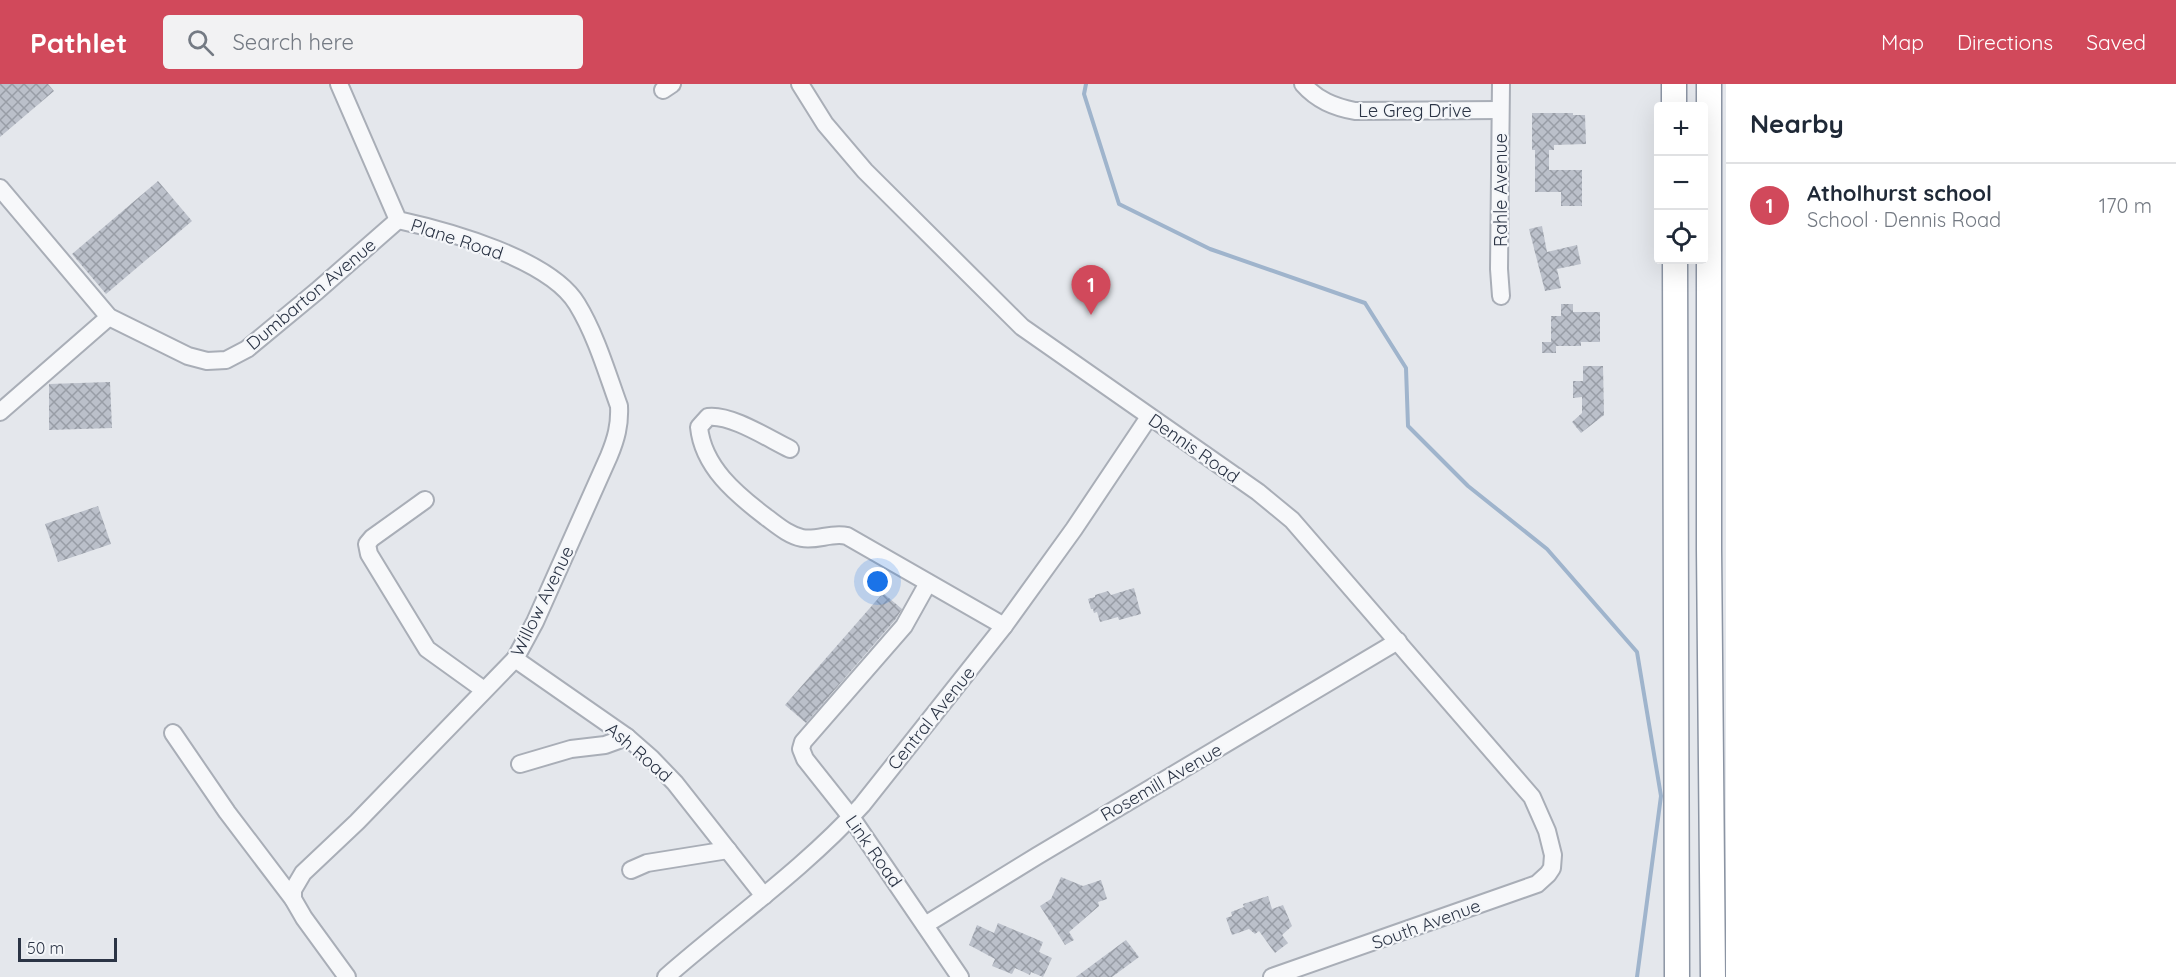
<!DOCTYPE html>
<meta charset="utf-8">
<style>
:root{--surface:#fff;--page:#f2f2f3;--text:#1f2937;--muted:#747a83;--line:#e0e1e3;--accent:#d1495b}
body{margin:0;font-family:Quicksand,sans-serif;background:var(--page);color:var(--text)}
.controls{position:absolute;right:18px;top:18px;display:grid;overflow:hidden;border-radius:6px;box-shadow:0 6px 24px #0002}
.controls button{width:54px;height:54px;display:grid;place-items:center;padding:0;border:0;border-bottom:2px solid var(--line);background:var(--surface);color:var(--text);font:30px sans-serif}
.scale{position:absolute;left:18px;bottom:15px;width:99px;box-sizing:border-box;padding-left:6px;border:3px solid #2b3445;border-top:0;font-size:16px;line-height:21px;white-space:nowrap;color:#2b3445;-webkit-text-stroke:4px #f4f6f9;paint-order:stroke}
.you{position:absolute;left:878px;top:498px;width:21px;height:21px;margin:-15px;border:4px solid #fff;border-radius:50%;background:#1a73e8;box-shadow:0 0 0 9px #1a73e833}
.badge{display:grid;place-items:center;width:39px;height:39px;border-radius:50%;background:var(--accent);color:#fff;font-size:20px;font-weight:700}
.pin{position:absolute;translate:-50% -50px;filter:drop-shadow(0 2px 3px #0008)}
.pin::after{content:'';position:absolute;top:32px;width:21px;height:18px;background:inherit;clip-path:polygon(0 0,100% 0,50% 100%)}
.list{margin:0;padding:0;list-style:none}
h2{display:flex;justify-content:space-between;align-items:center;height:78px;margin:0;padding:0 24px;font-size:26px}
h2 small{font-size:20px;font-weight:400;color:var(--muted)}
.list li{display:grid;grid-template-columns:39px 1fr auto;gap:18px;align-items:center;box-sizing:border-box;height:84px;padding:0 24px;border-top:2px solid var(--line)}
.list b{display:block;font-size:22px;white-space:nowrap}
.list p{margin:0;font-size:20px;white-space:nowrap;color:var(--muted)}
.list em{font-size:20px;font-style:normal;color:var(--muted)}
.icon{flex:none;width:33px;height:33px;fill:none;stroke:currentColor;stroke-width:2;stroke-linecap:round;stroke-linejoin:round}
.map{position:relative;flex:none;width:1726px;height:893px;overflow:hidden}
header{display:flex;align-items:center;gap:36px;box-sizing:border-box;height:84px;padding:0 30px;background:var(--accent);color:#fff}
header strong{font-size:28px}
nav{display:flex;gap:33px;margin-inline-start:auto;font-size:21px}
.search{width:420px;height:54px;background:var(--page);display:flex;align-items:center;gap:15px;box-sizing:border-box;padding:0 21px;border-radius:6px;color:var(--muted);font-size:22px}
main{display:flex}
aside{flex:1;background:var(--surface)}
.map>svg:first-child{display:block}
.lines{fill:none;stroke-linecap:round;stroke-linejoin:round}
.stream{stroke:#9fb4cc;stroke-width:4}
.building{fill:url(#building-cross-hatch)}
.minor-casing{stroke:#a9aeb7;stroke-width:20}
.highway-casing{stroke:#8b94a3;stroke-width:27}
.minor{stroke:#f7f8fa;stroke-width:16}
.highway{stroke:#fff;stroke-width:24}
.labels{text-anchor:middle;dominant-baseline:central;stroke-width:4.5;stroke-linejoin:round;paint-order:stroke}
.street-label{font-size:18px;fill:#2b3445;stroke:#f4f6f9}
</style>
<header>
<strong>Pathlet</strong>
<div class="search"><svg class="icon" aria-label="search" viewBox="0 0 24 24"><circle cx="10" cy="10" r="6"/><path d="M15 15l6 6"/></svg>Search here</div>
<nav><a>Map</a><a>Directions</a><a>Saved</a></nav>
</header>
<main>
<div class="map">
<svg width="1726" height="893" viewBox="0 0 1726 893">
<defs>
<pattern id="building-cross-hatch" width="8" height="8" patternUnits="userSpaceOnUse" patternTransform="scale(1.5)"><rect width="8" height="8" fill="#bbc0ca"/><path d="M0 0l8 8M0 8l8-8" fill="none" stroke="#989da6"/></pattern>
</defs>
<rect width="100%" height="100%" fill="#e4e7ec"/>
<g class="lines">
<polyline class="stream" points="1086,0 1084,10 1119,120 1210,165 1365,219 1406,284 1408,342 1468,402 1547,465 1637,568 1661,712 1637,893"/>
</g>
<g class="building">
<polygon points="0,0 48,0 54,7 0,53"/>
<polygon points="1532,29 1573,29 1573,31 1585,31 1586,60 1554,61 1554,66 1549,66 1549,86 1582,86 1582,122 1561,122 1561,108 1535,108 1535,66 1532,66"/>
<polygon points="158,97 192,137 106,210 72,170"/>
<polygon points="1542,142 1547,168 1577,161 1581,180 1557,185 1561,204 1545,207 1529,145"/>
<polygon points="1561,220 1573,220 1573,228 1600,228 1600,258 1581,258 1581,262 1556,262 1556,269 1542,269 1542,258 1551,258 1551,232 1561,232"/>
<polygon points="1583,282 1603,282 1604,331 1581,349 1572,338 1582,329 1582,313 1573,314 1573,297 1583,297"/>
<polygon points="110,298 112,344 49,346 49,300"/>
<polygon points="98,422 111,460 58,478 45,440"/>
<polygon points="1134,504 1141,530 1119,536 1118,533 1100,538 1097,528 1094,529 1093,525 1091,525 1088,515 1095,513 1095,511 1108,507 1111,511"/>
<polygon points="883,509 902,525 895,536 806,639 785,621"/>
<polygon points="1061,793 1083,802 1101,796 1107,815 1098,818 1099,822 1069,848 1074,856 1065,861 1040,822 1051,815"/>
<polygon points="1268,812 1272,825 1283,821 1292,842 1282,851 1288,859 1275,869 1259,847 1255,850 1249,845 1232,851 1226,834 1232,832 1231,828 1244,823 1243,820"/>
<polygon points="998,839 1043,858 1039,868 1052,874 1043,893 1031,888 1030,891 1015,884 1012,890 992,882 995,875 969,861 977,841 994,849"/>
<polygon points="1126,856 1139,873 1112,893 1076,893"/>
</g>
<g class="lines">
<g class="minor-casing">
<g id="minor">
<polyline points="800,0 825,40 865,87 1022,243 1258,408 1292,436 1532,713 1547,747 1553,771 1552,784 1548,790 1537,800 1272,893"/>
<path d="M1303,0C1317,16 1334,23 1355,27L1500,26"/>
<polyline points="1501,0 1499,185 1501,212"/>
<polyline points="663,6 672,0"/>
<polyline points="0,104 109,233 188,272 207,277 226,276 247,265 317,207 398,136"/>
<polyline points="0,328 109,233"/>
<path d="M790,365C769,355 731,330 708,333L699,343C703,383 736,410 766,433C777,441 788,451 802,454C817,457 832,448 847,452L1004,542"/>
<polyline points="425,416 372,454 367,460 369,470 427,565 484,606"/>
<polyline points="928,499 904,542 803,658 801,665 805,675 851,733 960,893"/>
<polyline points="515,575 627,653 651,674 675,699 764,812"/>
<polyline points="173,649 227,728 293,815 304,834 347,893"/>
<polyline points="520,680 571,665 605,661 627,653"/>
<polyline points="631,786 647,779 728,766"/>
<path d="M293,815V806L303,789L357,738L515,575L535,538L609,372C616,355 620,341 619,322C607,289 596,251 577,220C550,175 448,147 398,136L339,0"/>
<polyline points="925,841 1037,772 1398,557"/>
<path d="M666,893C731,836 804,785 862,721L1004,542L1074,445L1149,333"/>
</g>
</g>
<g class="highway-casing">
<g id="highway">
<polyline points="1674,0 1674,22"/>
<polyline points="1709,0 1709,465 1713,893"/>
<polyline points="1675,176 1677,893"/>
</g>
</g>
<use href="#minor" class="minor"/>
<use href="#highway" class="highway"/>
</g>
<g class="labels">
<g class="street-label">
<text x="1415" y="26">Le Greg Drive</text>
<text transform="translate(1500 106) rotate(-90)">Rahle Avenue</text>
<text transform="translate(457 155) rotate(18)">Plane Road</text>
<text transform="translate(311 210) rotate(-40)">Dumbarton Avenue</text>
<text transform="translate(1194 364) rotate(35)">Dennis Road</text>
<text transform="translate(542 517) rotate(-64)">Willow Avenue</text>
<text transform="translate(931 634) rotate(-51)">Central Avenue</text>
<text transform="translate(639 668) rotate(41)">Ash Road</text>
<text transform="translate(1161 698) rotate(-30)">Rosemill Avenue</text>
<text transform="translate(874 767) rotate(55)">Link Road</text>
<text transform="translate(1426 840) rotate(-20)">South Avenue</text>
</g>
</g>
</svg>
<div class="controls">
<button>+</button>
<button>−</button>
<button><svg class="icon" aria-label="locate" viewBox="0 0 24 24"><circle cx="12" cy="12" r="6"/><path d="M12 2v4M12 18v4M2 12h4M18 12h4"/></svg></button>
</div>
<div class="scale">50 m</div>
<div class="you"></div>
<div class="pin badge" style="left:1091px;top:231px">1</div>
</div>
<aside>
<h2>Nearby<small></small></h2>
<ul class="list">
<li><span class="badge">1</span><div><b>Atholhurst school</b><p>School · Dennis Road</p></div><em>170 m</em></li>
</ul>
</aside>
</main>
